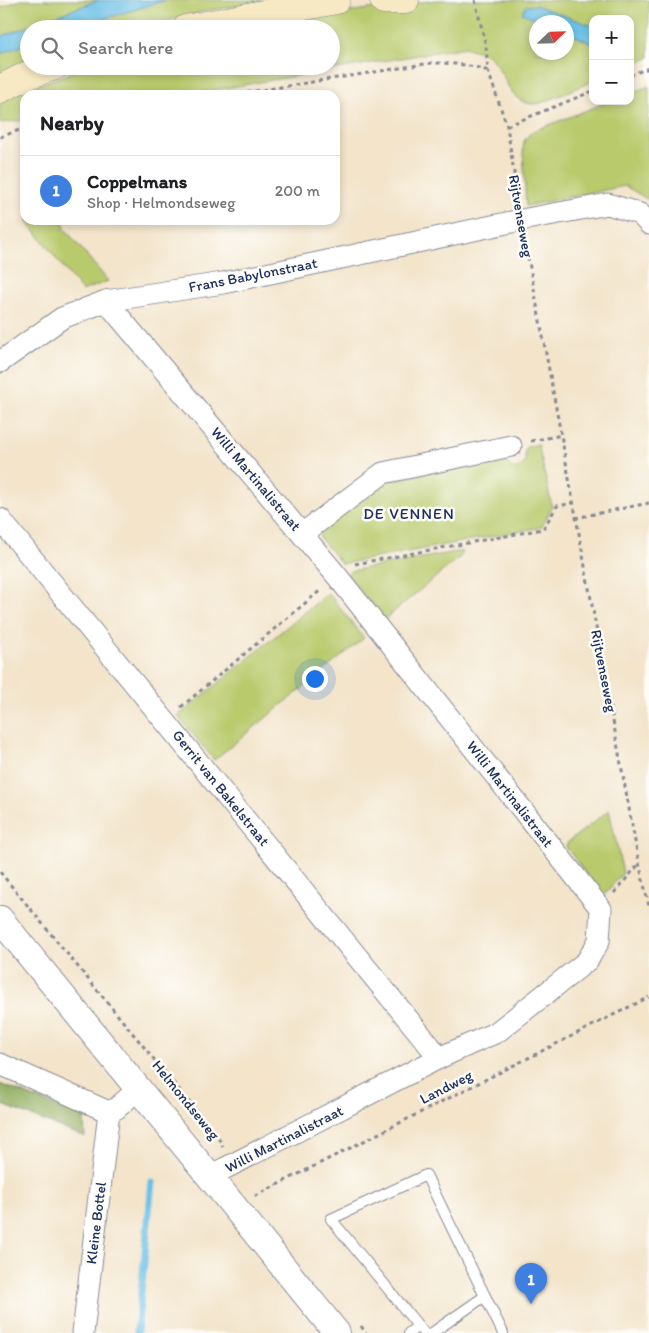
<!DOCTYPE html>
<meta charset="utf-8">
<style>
:root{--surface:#fff;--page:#f2f2f2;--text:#202124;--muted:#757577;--line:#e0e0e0;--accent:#7c3aed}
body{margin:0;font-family:Itim,sans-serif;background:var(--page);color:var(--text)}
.controls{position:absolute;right:15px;top:15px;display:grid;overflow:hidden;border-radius:10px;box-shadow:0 2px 8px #0003}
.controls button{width:45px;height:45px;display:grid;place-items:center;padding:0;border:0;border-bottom:1px solid var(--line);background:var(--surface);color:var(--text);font:25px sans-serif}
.compass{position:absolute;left:529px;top:15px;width:45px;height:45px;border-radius:50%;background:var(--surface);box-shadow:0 2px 8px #0003;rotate:67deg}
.you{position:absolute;left:314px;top:678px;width:18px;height:18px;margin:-12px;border:4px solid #fff;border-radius:50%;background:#1a73e8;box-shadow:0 0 0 8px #1a73e833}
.badge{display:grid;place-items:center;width:32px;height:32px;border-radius:50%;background:var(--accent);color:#fff;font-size:16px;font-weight:700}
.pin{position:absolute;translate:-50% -41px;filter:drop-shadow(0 1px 2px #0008)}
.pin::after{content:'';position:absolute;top:26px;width:18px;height:15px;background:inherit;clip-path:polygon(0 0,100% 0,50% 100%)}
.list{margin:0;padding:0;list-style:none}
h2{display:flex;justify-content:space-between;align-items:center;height:65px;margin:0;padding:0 20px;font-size:21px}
h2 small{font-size:16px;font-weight:400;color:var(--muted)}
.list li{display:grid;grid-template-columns:32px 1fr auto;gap:15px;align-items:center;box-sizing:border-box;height:70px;padding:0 20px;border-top:1px solid var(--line)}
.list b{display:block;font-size:19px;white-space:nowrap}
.list p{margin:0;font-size:16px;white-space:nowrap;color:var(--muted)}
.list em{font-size:16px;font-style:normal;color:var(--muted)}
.icon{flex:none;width:28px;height:28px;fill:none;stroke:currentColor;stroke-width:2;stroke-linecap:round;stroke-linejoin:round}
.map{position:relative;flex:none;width:649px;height:1333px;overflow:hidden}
.search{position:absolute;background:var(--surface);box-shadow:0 2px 8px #0003;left:20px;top:20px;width:320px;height:55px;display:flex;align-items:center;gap:12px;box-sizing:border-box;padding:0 18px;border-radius:28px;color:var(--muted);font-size:19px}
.panel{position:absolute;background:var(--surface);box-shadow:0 2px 8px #0003;left:20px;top:90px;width:320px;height:135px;border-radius:15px}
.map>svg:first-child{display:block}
.green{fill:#b9ca6d;stroke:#6a7c66}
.forest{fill:#92ae60;stroke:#566e5f}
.water{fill:#69c0e6;stroke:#4278a2}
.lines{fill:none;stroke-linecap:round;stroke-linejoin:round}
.stream{stroke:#69c0e6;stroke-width:7}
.service-casing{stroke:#878a94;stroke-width:12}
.minor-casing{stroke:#878a94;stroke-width:23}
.tertiary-casing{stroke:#878a94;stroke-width:28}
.secondary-casing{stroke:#878a94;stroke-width:29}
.path{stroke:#878a94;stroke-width:3;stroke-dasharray:4 4;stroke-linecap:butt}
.service{stroke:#fff;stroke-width:10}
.minor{stroke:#fff;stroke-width:21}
.tertiary{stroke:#fff;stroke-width:26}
.secondary{stroke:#f6e9c3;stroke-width:28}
.labels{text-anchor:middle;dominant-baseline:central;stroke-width:5;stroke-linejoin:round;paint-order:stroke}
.street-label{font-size:15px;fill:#1b2f5e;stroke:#fdfcf7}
.neighbourhood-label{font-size:16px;letter-spacing:1px;fill:#1b2f5e;stroke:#fdfcf7}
</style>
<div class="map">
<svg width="649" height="1333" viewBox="0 0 649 1333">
<rect width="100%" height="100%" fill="#fdfcf7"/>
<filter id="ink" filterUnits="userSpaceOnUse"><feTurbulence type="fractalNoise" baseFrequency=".02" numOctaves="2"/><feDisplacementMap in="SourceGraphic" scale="10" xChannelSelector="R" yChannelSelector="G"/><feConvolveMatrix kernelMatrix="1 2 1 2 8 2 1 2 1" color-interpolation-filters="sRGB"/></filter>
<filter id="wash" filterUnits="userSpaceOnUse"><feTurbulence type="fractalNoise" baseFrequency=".0096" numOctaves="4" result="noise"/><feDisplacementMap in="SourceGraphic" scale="20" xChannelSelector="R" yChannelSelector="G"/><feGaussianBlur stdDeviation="1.12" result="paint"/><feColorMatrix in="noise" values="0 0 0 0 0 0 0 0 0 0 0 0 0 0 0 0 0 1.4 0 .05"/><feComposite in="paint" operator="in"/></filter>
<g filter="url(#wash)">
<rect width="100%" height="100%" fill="#f3e4ca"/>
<g class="green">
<polygon points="20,0 99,0 0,37 0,8"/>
<polygon points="166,0 274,0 206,11 134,29 70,29"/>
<path d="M436,0H649V58L630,66V19H593V26L526,6L522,13L544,22H536V52H566L567,32L593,44V81C580,86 546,103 535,104C508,105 506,72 490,57C484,52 472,50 465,47L185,95H25V120L0,123V99L89,66H331V29H243L347,12Z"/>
<polygon points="29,43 29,64 0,75 0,54"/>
<polygon points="649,86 649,113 647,117 649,120 649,200 625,186 526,206 523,149 524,141 531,132 610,101 630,101 630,93"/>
<polygon points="26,220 63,220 65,229 108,281 82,291"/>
<polygon points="538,444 552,507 542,527 342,564 320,538 319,532 383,482 503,457 511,468 517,469 525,463 525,449 527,447"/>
<polygon points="462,551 462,555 384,620 347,574 350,571"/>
<polygon points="328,593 364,638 214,760 178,716"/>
<polygon points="609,810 623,873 603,896 566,847 568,842"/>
</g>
<polygon class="forest" points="0,1084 84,1117 85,1137 0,1104"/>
<g class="water">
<polygon points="99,0 166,0 70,29 29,29 29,43 0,54 0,37"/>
<polygon points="535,5 593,26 593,44 567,32 566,22 544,22 522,13 526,6"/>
</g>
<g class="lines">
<polyline class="stream" points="137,1333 152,1182"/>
</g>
</g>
<g filter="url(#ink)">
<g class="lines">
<g class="service-casing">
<g id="service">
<polyline points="409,1333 418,1326"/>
<polyline points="424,1333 331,1219 426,1175 503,1333"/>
<polyline points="432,1333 485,1296"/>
</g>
</g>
<g class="minor-casing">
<g id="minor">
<polyline points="106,301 337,576 601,909 599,941 587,961 497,1032 439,1058 210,1176"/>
<polyline points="0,362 62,318 106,301 223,283 521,220 608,204 640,214 649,224"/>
<polyline points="0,519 430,1046 439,1058"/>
<polyline points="302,534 383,473 511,446"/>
<polyline points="0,1064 109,1112 117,1108 138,1089"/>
<polyline points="83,1333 109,1112"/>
</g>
</g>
<g class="tertiary-casing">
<polyline id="tertiary" points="0,919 337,1333"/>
</g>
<g class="secondary-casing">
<g id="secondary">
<polyline points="384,0 405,0"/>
<polyline points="186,29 336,0"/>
<polyline points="0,89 28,75 55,66"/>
</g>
</g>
<g class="path">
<polyline points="475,0 486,46 488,71 507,126 518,200"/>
<polyline points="630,75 649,68"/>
<path d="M231,95L431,63C451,63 469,64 488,71"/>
<polyline points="507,126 593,91"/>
<polyline points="0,137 25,128"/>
<path d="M525,241C564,448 601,656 639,863L649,906"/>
<polyline points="531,441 562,435"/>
<polyline points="575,518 649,503"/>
<polyline points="355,564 543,529 557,506 573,503"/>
<polyline points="181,707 322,589"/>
<polyline points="0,872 218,1137 223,1147"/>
<polyline points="614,893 639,864"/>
<polyline points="255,1196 649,997"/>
<polyline points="361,1326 366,1333"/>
</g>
<use href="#service" class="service"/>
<use href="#minor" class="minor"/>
<use href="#tertiary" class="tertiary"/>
<use href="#secondary" class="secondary"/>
</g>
</g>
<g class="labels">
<g class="street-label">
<text transform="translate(521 216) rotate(80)">Rijtvenseweg</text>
<text transform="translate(253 275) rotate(-11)">Frans Babylonstraat</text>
<text transform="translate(256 479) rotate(50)">Willi Martinalistraat</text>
<text transform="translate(604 671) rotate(79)">Rijtvenseweg</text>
<text transform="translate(221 788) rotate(51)">Gerrit van Bakelstraat</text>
<text transform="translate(510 794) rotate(52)">Willi Martinalistraat</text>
<text transform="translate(446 1087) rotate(-27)">Landweg</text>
<text transform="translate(186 1100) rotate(51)">Helmondseweg</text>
<text transform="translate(284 1139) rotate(-27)">Willi Martinalistraat</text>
<text transform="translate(96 1223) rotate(-83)">Kleine Bottel</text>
</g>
<g class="neighbourhood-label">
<text x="409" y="513">DE VENNEN</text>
</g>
</g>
</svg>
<div class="controls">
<button>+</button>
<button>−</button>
</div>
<svg class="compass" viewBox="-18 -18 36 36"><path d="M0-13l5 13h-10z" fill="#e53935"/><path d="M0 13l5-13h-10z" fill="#757577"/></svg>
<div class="you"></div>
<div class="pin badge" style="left:531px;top:1304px;background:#3f7fe0">1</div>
<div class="search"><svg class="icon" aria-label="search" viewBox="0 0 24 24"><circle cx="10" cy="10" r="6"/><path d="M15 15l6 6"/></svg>Search here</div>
<section class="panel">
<h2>Nearby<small></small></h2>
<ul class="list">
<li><span class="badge" style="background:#3f7fe0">1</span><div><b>Coppelmans</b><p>Shop · Helmondseweg</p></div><em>200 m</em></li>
</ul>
</section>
</div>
